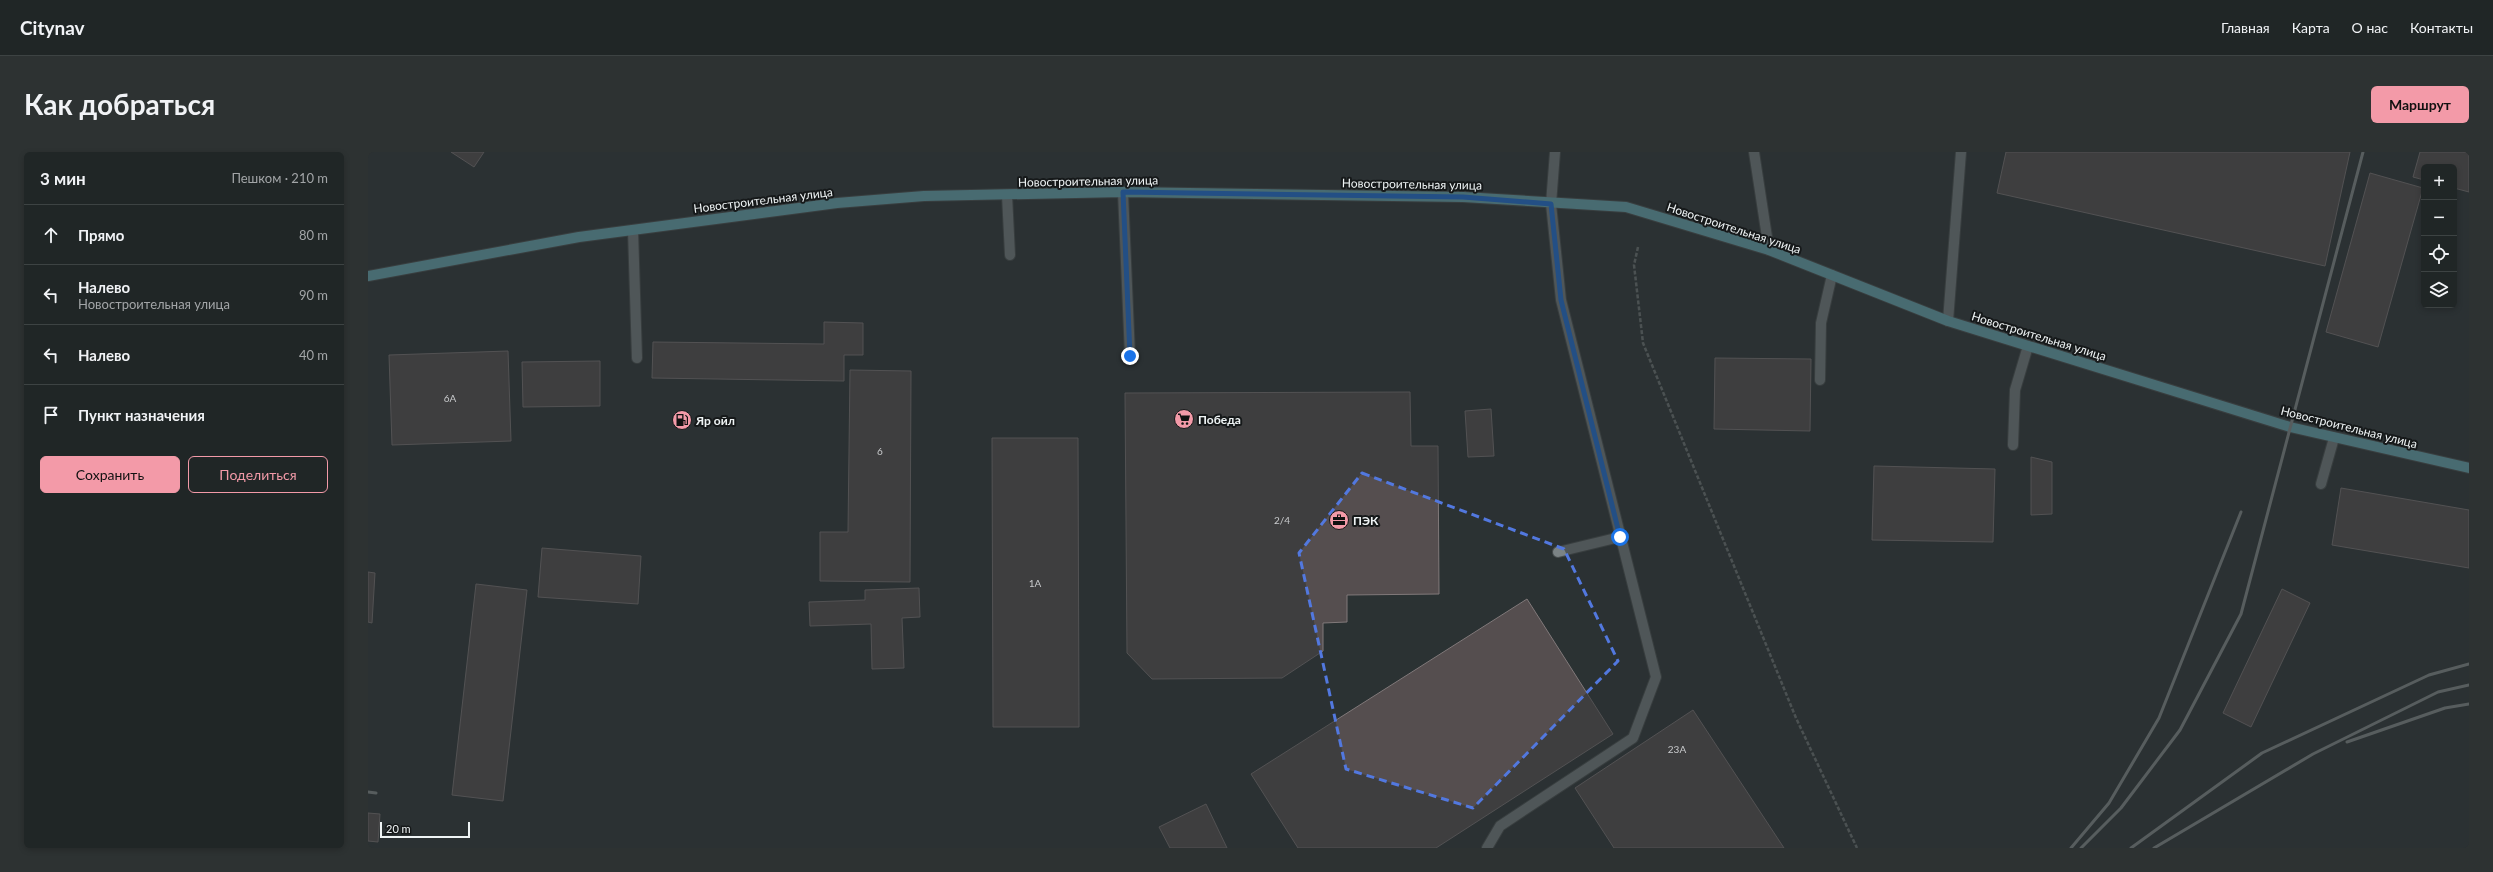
<!DOCTYPE html>
<html lang="ru">
<meta charset="utf-8">
<style>
:root{--surface:#202626;--page:#2d3232;--text:#f1f3f6;--muted:#a2a5a7;--line:#3d4343;--accent:#f39aa8}
body{margin:0;font-family:Lato,sans-serif;background:var(--page);color:var(--text)}
.controls{position:absolute;right:12px;top:12px;display:grid;overflow:hidden;border-radius:6px;box-shadow:0 2px 6px #0003}
.controls button{width:36px;height:36px;display:grid;place-items:center;padding:0;border:0;border-bottom:1px solid var(--line);background:var(--surface);color:var(--text);font:20px sans-serif}
.scale{position:absolute;left:12px;bottom:10px;width:90px;box-sizing:border-box;padding-left:4px;border:2px solid #eff4f5;border-top:0;font-size:11px;line-height:14px;white-space:nowrap;color:#eff4f5;-webkit-text-stroke:3px #16191a;paint-order:stroke}
.stop{position:absolute;width:12px;height:12px;margin:-9px;border:3px solid #1a73e8;border-radius:50%;background:#fff}
.stop.end{background:#1a73e8;border-color:#fff;box-shadow:0 1px 4px #0008}
.list{margin:0;padding:0;list-style:none}
h2{display:flex;justify-content:space-between;align-items:center;height:52px;margin:0;padding:0 16px;font-size:17px}
h2 small{font-size:13px;font-weight:400;color:var(--muted)}
.list li{display:grid;grid-template-columns:26px 1fr auto;gap:12px;align-items:center;box-sizing:border-box;height:60px;padding:0 16px;border-top:1px solid var(--line)}
.list b{display:block;font-size:15px;white-space:nowrap}
.list p{margin:0;font-size:13px;white-space:nowrap;color:var(--muted)}
.list em{font-size:13px;font-style:normal;color:var(--muted)}
.actions{display:flex;gap:8px;padding:12px 16px}
.actions a{flex:1;padding:9px 0;border:1px solid var(--accent);border-radius:6px;text-align:center;font-size:14px;color:var(--accent)}
.actions .main{background:var(--accent);color:#111}
.icon{flex:none;width:22px;height:22px;fill:none;stroke:currentColor;stroke-width:2;stroke-linecap:round;stroke-linejoin:round}
.map{position:relative;flex:none;width:2101px;height:696px;overflow:hidden;border-radius:6px}
header{display:flex;align-items:center;gap:24px;box-sizing:border-box;height:56px;padding:0 20px;background:var(--surface);border-bottom:1px solid var(--line)}
header strong{font-size:19px}
nav{display:flex;gap:22px;margin-inline-start:auto;font-size:14px}
.intro{display:flex;align-items:center;justify-content:space-between;box-sizing:border-box;height:96px;padding:0 24px}
h1{margin:0;font-size:28px}
.button{padding:10px 18px;border-radius:6px;background:var(--accent);color:#111;font-size:14px;font-weight:700}
main{display:flex;gap:24px;padding:0 24px}
aside{flex:1;background:var(--surface);border-radius:6px;box-shadow:0 2px 6px #0003}
.map>svg:first-child{display:block}
.building{fill:#554e4f;stroke:#81797a}
.lines{fill:none;stroke-linecap:round;stroke-linejoin:round}
.lane-casing{stroke:#484e4f;stroke-width:12}
.street-casing{stroke:#484e4f;stroke-width:12}
.primary-casing{stroke:#484e4f;stroke-width:12}
.path{stroke:#727879;stroke-width:2.5;stroke-dasharray:4 2;stroke-linecap:butt}
.lane{stroke:#7b8385;stroke-width:10}
.street{stroke:#7b8385;stroke-width:10}
.primary{stroke:#6bb1bd;stroke-width:10}
.rail{stroke:#8c9293;stroke-width:3}
.route{stroke:#1a73e8;stroke-width:5}
.marked{fill:none;stroke:#5278df;stroke-width:3;stroke-dasharray:8 5;stroke-linejoin:round}
.labels{text-anchor:middle;dominant-baseline:central;stroke-width:4;stroke-linejoin:round;paint-order:stroke}
.number-label{font-size:10px;fill:#c8cacc}
.street-label{font-size:12px;fill:#eff4f5;stroke:#16191a}
.poi-label{font-size:12px;font-weight:bold;fill:#eff4f5;stroke:#16191a;text-anchor:start}
</style>
<header>
<strong>Citynav</strong>
<nav><a>Главная</a><a>Карта</a><a>О нас</a><a>Контакты</a></nav>
</header>
<div class="intro"><h1>Как добраться</h1><a class="button">Маршрут</a></div>
<main>
<aside>
<h2>3 мин<small>Пешком · 210 m</small></h2>
<ul class="list">
<li><svg class="icon" aria-label="ahead" viewBox="0 0 24 24"><path d="M12 20V5M6 11l6-6 6 6"/></svg><div><b>Прямо</b></div><em>80 m</em></li>
<li><svg class="icon" aria-label="left" viewBox="0 0 24 24"><path d="M17 20v-9H6M10 6l-5 5 5 5"/></svg><div><b>Налево</b><p>Новостроительная улица</p></div><em>90 m</em></li>
<li><svg class="icon" aria-label="left" viewBox="0 0 24 24"><path d="M17 20v-9H6M10 6l-5 5 5 5"/></svg><div><b>Налево</b></div><em>40 m</em></li>
<li><svg class="icon" aria-label="arrive" viewBox="0 0 24 24"><path d="M6 21V4h12l-3 4 3 4H6"/></svg><div><b>Пункт назначения</b></div></li>
</ul>
<div class="actions"><a class="main">Сохранить</a><a>Поделиться</a></div>
</aside>
<div class="map">
<svg width="2101" height="696" viewBox="0 0 2101 696">
<rect width="100%" height="100%" fill="#2b3233"/>
<g class="building">
<polygon points="83,0 116,0 106,15"/>
<polygon points="1638,0 1982,0 1957,114 1629,41"/>
<polygon points="2052,0 2101,0 2101,40 2086,36 2086,15 2056,15 2056,28 2045,25"/>
<polygon points="2002,21 2055,36 2010,195 1958,180"/>
<polygon points="456,170 495,171 495,203 476,203 476,229 284,226 285,190 456,192"/>
<polygon points="140,199 143,289 24,293 21,203"/>
<polygon points="1347,206 1443,207 1442,279 1346,277"/>
<polygon points="232,209 232,254 155,255 154,210"/>
<polygon points="482,218 543,219 542,430 452,429 452,380 480,380"/>
<polygon points="1042,240 1043,294 1070,294 1071,442 979,443 979,470 955,471 955,499 914,526 784,527 759,501 757,241"/>
<polygon points="1123,257 1126,304 1100,305 1097,259"/>
<polygon points="624,286 710,286 711,575 625,575"/>
<polygon points="1663,305 1684,310 1684,362 1663,363"/>
<polygon points="1506,314 1627,317 1625,390 1504,388"/>
<polygon points="1973,336 2101,358 2101,416 1964,393"/>
<polygon points="174,396 273,404 270,452 170,445"/>
<polygon points="0,420 7,421 4,471 0,470"/>
<polygon points="108,432 159,438 135,649 84,643"/>
<polygon points="551,436 552,465 534,466 536,516 504,517 503,472 442,474 441,450 497,448 497,438"/>
<polygon points="1914,437 1942,451 1883,575 1855,561"/>
<polygon points="1159,447 1245,582 1068,696 930,696 883,622"/>
<polygon points="1325,558 1416,696 1246,696 1207,636"/>
<polygon points="838,652 859,696 802,696 791,675"/>
<polygon points="0,661 12,662 10,690 0,689"/>
</g>
<g class="lines">
<g class="lane-casing">
<g id="lane">
<polyline points="1386,0 1401,98"/>
<polyline points="755,40 762,204"/>
<polyline points="639,43 642,103"/>
<polyline points="265,78 269,206"/>
<polyline points="1580,169 1593,0"/>
<polyline points="1452,228 1453,171 1464,123"/>
<polyline points="1645,293 1647,238 1660,194"/>
<polyline points="1953,332 1966,286"/>
<polyline points="1190,400 1252,385"/>
<polyline points="1119,696 1132,674 1265,586 1288,525 1193,148 1183,52"/>
</g>
</g>
<g class="street-casing">
<polyline id="street" points="1183,52 1187,0"/>
</g>
<g class="primary-casing">
<polyline id="primary" points="0,124 211,85 469,51 556,44 755,40 1095,45 1258,55 1401,98 1580,169 1922,275 2101,316"/>
</g>
<polyline class="path" points="1270,95 1266,113 1275,191 1428,566 1489,696"/>
<use href="#lane" class="lane"/>
<use href="#street" class="street"/>
<use href="#primary" class="primary"/>
<g class="rail">
<polyline points="1979,590 2077,556 2101,552"/>
<polyline points="0,640 8,641"/>
<polyline points="1703,696 1741,651 1791,566 1873,360"/>
<polyline points="1713,696 1753,656 1812,578 1873,462 1995,0"/>
<polyline points="1763,696 1894,601 2061,523 2101,512"/>
<polyline points="1786,696 1945,602 2070,540 2101,533"/>
</g>
</g>
<g class="lines">
<polyline class="route" points="762,204 755,40 1095,45 1183,52 1193,148 1252,385"/>
</g>
<path d="M0 0H2101V696H0ZM994,321L1196,397L1250,509L1105,656L978,617L931,401Z" fill="#2b3233" fill-opacity=".55" fill-rule="evenodd"/>
<path class="marked" d="M994,321L1196,397L1250,509L1105,656L978,617L931,401Z"/>
<defs>
<g id="supermarket-disc" transform="scale(1)"><circle r="9.5" fill="#f39aa8" stroke="#16191a"/><path d="M-6-5.5h2.5l.6 2H6L4.5 2H-2.5L-4.4-4H-6ZM-1.5 3.2a1.3 1.3 0 1 0 .1 0ZM3 3.2a1.3 1.3 0 1 0 .1 0Z" fill="#111"/></g>
<g id="fuel-disc" transform="scale(1)"><circle r="9.5" fill="#f39aa8" stroke="#16191a"/><path d="M-5.5-6h7V0h2V4h1.3V-2.5L3-4.5l.8-.8L6-3V5H2.5V1h-1V6h-7ZM-4.2-4.7v3.2H.2V-4.7Z" fill="#111"/></g>
<g id="office-disc" transform="scale(1)"><circle r="9.5" fill="#f39aa8" stroke="#16191a"/><path d="M-6-3h4V-5.5h4V-3h4V5H-6ZM-1-4.5V-3h2v-1.5ZM-6 0V1H6V0Z" fill="#111"/></g>
</defs>
<g fill-rule="evenodd">
<use href="#supermarket-disc" x="816" y="267"/>
<use href="#fuel-disc" x="314" y="268"/>
<use href="#office-disc" x="971" y="368"/>
</g>
<g class="labels">
<g class="number-label">
<text x="82" y="246">6А</text>
<text x="512" y="299">6</text>
<text x="914" y="368">2/4</text>
<text x="667" y="431">1А</text>
<text x="1309" y="597">23А</text>
</g>
<g class="street-label">
<text transform="translate(720 29) rotate(-1)">Новостроительная улица</text>
<text transform="translate(1044 32) rotate(1)">Новостроительная улица</text>
<text transform="translate(395 48) rotate(-7)">Новостроительная улица</text>
<text transform="translate(1366 76) rotate(18)">Новостроительная улица</text>
<text transform="translate(1671 184) rotate(17)">Новостроительная улица</text>
<text transform="translate(1981 275) rotate(14)">Новостроительная улица</text>
</g>
<g class="poi-label">
<text x="830" y="267">Победа</text>
<text x="328" y="268">Яр ойл</text>
<text x="985" y="368">ПЭК</text>
</g>
</g>
</svg>
<div class="controls">
<button>+</button>
<button>−</button>
<button><svg class="icon" aria-label="locate" viewBox="0 0 24 24"><circle cx="12" cy="12" r="6"/><path d="M12 2v4M12 18v4M2 12h4M18 12h4"/></svg></button>
<button><svg class="icon" aria-label="layers" viewBox="0 0 24 24"><path d="M12 4l9 5-9 5-9-5zM3 14l9 5 9-5"/></svg></button>
</div>
<div class="scale">20 m</div>
<div class="stop" style="left:1252px;top:385px"></div>
<div class="stop end" style="left:762px;top:204px"></div>
</div>
</main>
